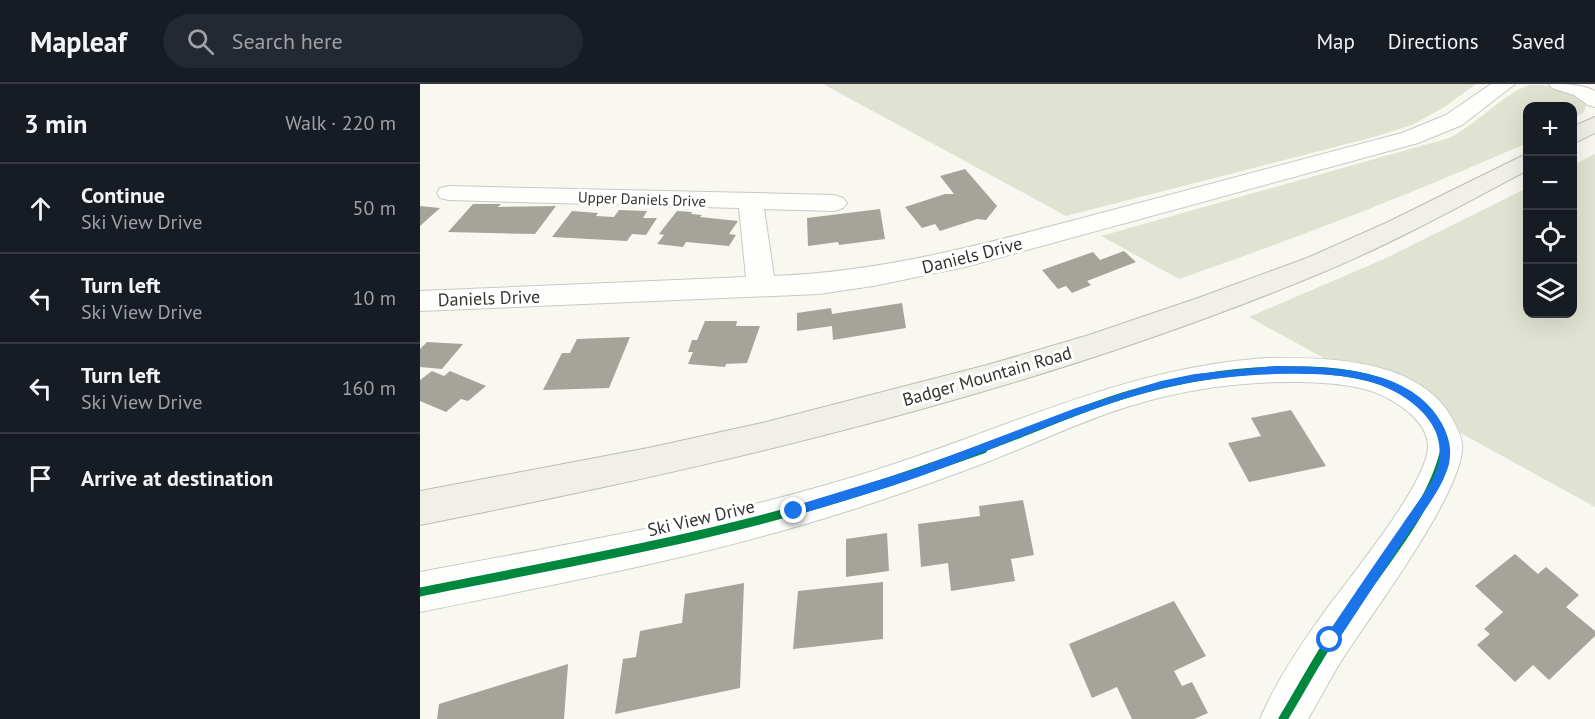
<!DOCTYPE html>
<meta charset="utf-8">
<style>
:root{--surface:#171b24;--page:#242831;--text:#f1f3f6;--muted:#9ea1a6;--line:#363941}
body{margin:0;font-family:"PT Sans",sans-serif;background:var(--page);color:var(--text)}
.controls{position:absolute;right:18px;top:18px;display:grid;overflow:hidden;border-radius:12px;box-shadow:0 6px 24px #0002}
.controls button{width:54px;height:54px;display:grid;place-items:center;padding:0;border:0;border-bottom:2px solid var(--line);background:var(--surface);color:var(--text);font:30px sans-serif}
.stop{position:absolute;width:18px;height:18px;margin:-14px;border:4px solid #1a73e8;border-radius:50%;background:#fff}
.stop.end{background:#1a73e8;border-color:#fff;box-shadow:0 2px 6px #0008}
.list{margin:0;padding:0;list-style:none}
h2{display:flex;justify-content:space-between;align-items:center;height:78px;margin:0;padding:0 24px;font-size:26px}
h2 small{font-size:20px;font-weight:400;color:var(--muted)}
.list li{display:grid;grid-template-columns:39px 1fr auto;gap:18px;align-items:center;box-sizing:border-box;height:90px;padding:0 24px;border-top:2px solid var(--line)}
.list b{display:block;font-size:22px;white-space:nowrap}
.list p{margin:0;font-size:20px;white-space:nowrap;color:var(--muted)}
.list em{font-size:20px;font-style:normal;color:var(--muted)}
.icon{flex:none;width:33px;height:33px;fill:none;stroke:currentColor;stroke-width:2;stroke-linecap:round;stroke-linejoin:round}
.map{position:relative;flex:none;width:1175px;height:635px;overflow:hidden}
header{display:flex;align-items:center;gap:36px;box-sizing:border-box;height:84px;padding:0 30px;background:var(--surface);border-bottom:2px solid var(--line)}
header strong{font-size:28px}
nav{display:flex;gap:33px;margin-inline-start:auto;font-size:21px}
.search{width:420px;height:54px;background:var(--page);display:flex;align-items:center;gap:15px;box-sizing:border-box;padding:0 21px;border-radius:33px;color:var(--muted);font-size:22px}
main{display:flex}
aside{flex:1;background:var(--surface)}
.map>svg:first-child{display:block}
.green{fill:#e1e3d2}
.building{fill:#a4a49b}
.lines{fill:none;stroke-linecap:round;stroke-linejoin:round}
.minor-casing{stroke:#c9c9c3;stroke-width:2}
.major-casing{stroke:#bcbdaf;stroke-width:2}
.minor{fill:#fefefd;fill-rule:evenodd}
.major{fill:#f0f0e9;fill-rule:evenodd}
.cycleway-far1-casing{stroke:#fff;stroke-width:10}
.cycleway-casing{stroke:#fff;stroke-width:13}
.cycleway-far1{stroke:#00873e;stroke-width:7}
.cycleway{stroke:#00873e;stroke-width:9}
.route{fill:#1a73e8}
.labels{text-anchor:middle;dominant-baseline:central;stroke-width:6;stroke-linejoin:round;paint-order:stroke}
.far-street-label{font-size:15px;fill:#34342f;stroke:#fff}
.street-label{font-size:18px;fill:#34342f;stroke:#fff}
</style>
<header>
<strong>Mapleaf</strong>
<div class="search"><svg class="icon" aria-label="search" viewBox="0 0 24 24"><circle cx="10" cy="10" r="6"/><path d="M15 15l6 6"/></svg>Search here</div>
<nav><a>Map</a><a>Directions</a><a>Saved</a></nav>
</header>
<main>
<aside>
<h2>3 min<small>Walk · 220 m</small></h2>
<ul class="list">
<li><svg class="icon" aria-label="ahead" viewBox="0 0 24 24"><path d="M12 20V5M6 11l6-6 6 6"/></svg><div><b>Continue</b><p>Ski View Drive</p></div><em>50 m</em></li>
<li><svg class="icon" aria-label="left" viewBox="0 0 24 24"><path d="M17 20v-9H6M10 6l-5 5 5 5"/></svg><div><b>Turn left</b><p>Ski View Drive</p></div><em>10 m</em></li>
<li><svg class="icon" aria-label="left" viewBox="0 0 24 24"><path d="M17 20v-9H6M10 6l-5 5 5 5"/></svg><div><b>Turn left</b><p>Ski View Drive</p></div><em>160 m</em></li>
<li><svg class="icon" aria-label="arrive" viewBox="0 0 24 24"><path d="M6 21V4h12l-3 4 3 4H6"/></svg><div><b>Arrive at destination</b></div></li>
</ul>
</aside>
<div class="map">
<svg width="1175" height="635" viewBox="0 0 1175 635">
<rect width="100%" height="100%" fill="#f8f8f0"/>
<g class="green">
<polygon points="403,0 1056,0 1023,24 992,41 954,53 646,132"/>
<path d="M1109,1C1129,0 1154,4 1166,21L1164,28L1153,35L1152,22H1108L1107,59C993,109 878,154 759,195L681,152L1029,54C1057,40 1083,10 1109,1Z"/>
<polygon points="1175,70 1175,423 829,233 964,175 1107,104 1108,230 1152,230 1153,81"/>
</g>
<g class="building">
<polygon points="545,85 577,122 566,136 557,135 520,147 515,140 502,144 485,123 525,110 534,110 520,92"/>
<polygon points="53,120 81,120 78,123 136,122 115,150 28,148"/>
<polygon points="0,122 20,124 0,142"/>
<polygon points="460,125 465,155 419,161 418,158 388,162 387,134"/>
<polygon points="199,126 227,127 223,134 237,134 226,151 212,150 207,157 132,153 152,127 178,129 176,132 194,133"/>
<polygon points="257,127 272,128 271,130 282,131 280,133 318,137 309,150 316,151 309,162 266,158 263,163 237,160 244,151 239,150"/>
<polygon points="704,167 716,178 667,197 671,201 652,209 646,202 638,205 622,186 673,168 680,176"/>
<polygon points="482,219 486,244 413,256 412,242 377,247 377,229 411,224 412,230"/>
<polygon points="285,237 317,237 316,242 340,242 327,279 306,280 305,283 268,280 273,268 268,268 272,256 277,256"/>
<polygon points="210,253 189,304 123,306 142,269 150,269 157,255"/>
<polygon points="7,258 43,260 22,285 0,283 0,265"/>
<polygon points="12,287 24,292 30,287 66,302 48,317 41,315 26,328 0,317 0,296"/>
<polygon points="871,326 906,382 829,398 808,359 841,352 831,334"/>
<polygon points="603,416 614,471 591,475 595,497 531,507 528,479 501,483 498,440 560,432 559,422"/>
<polygon points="467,449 469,487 426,493 426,455"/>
<polygon points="1095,470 1118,490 1126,483 1159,511 1146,523 1175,547 1175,552 1129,596 1113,581 1095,598 1057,561 1070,550 1064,545 1083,528 1055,502"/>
<polygon points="463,498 463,555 373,565 378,507"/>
<polygon points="324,499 320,604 195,630 203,575 216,573 220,547 262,539 265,510"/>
<polygon points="754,517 786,572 754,587 762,602 772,598 788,629 774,635 712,635 697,603 672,614 649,560"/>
<polygon points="148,580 144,635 17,635 19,620"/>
</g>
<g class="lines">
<g class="minor-casing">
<g id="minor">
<path d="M1071,0H1095L1042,41L998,59L545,183L453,202L399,210L0,227V207L326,193L319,124L29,116L20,114L17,109L20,104L29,102L414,111L423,114L427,119L423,124L414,127L344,125L354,192C464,188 568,159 674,131C777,104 879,76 982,49L1026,31Z"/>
<path d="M1129,0C1145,0 1161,0 1175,7V23L1168,21L1154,11L1132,4Z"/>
<path d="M848,274C908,273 1001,275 1033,336C1037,344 1042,353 1042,362C1044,406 954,527 927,568C913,589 901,613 888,635H840C856,597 881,560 905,527C929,494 1007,400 1008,363C1008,343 991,329 976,319C949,301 914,299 882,298C824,297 765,305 710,322C657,338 606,364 554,383C495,405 435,426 375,443C252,479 125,502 0,528V488C149,460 298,435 443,390C580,348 703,283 848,274Z"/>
</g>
</g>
<g class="major-casing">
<g id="major">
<polygon points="1175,33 1175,49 1152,60 1152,43"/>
<path d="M1108,69V86C1042,121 977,157 908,186C618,308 308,380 0,441V407L228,364L342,339L567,281L669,251L778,214L887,174L968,138Z"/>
</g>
</g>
<use href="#minor" class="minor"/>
<use href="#major" class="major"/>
<g class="cycleway-far1-casing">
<path id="cycleway-far1" d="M559,366C609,348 658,325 709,310C767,293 828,284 889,286C923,287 960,292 990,311C1008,323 1026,343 1024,366"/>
</g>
<g class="cycleway-casing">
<g id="cycleway">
<path d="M0,508C125,483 250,461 373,427C437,410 501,387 563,365"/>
<path d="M863,635C882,604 899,571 920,541C954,491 1013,423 1025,365"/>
</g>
</g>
<use href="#cycleway-far1" class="cycleway-far1"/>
<use href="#cycleway" class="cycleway"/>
</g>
<path class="route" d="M855,282C912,283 991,283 1022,340C1029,353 1032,365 1029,380C1023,403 1004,427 990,447C965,485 940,523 915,561L910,562L906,561L904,556L906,552C931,515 956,478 982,441C994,422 1015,399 1019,377C1023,351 1010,333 991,318C962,295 921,290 885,290C838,289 789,293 743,304C658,325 580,364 498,393C458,407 416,419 374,432L369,427L374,422L495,385L656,324L741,297L775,290Z"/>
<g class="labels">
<g class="far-street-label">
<text transform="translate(222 115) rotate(2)">Upper Daniels Drive</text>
</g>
<g class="street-label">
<text transform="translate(552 171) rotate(-14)">Daniels Drive</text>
<text transform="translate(69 214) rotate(-2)">Daniels Drive</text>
<text transform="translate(567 292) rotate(-16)">Badger Mountain Road</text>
<text transform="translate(281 434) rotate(-13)">Ski View Drive</text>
</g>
</g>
</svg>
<div class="controls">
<button>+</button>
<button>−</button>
<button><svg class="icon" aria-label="locate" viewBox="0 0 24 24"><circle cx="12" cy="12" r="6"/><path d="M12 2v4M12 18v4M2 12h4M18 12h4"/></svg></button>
<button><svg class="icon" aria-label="layers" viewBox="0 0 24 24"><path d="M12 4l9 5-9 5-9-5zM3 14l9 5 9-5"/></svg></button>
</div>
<div class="stop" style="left:910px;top:556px"></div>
<div class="stop end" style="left:374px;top:427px"></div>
</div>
</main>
